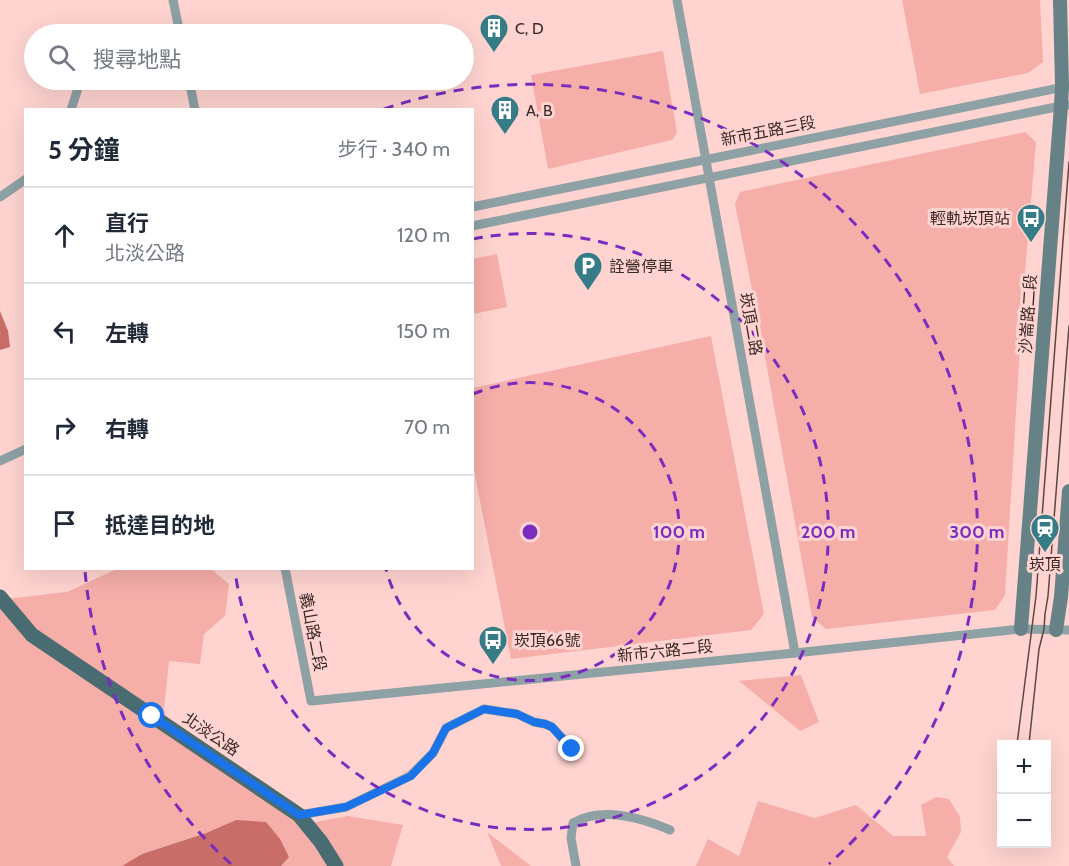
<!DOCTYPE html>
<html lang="zh-TW">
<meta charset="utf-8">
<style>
:root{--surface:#fff;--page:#f6f6f7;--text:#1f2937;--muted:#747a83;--line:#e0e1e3}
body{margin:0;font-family:Cabin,"Noto Sans TC",sans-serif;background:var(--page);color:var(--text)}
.controls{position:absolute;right:18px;bottom:18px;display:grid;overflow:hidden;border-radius:0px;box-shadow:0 6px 24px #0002}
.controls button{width:54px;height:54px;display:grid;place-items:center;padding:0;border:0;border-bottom:2px solid var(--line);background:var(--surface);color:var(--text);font:30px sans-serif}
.stop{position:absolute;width:18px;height:18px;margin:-14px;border:4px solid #1a73e8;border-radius:50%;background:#fff}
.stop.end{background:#1a73e8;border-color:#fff;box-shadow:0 2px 6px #0008}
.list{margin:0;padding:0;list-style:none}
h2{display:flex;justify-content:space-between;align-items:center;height:78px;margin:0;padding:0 24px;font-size:26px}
h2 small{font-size:20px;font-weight:400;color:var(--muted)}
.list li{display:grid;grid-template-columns:39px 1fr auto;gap:18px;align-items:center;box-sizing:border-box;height:96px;padding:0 24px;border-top:2px solid var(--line)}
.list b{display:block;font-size:22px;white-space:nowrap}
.list p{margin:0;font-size:20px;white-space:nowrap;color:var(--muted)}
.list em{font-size:20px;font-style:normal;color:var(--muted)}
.icon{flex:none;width:33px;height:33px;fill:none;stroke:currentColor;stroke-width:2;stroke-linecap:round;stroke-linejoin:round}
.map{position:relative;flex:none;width:1069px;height:866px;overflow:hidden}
.search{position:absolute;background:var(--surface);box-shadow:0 6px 24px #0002;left:24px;top:24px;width:450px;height:66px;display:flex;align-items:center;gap:15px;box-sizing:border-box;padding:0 21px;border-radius:33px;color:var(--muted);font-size:22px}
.panel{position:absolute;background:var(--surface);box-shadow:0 6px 24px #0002;left:24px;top:108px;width:450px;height:462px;border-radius:0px}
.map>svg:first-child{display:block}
.green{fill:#f6aea9}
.water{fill:#c96d68}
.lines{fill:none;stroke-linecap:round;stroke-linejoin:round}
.street{stroke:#8ea1a4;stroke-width:9}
.secondary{stroke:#668287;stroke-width:14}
.primary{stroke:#496c72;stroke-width:15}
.tram{stroke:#5b4745;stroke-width:1.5}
.route{stroke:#1a73e8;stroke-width:8}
.ring{fill:none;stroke:#7b2cbf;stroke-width:3;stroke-dasharray:10 8}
.labels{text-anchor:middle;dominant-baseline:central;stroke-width:6;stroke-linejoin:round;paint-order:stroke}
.poi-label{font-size:16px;fill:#392928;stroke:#ffd4d0;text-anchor:start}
.street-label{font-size:16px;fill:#392928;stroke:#ffd4d0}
.centre{fill:#7b2cbf;stroke:#ffd4d0;stroke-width:3}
.ring-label{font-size:18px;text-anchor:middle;font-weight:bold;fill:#7b2cbf;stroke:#ffd4d0;stroke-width:6;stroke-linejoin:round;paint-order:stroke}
</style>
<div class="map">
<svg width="1069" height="866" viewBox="0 0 1069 866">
<rect width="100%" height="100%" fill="#ffd4d0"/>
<g class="green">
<polygon points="902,0 1040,0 1043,62 1028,73 920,94"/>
<polygon points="663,51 677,133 672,140 548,169 531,75"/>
<polygon points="1025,132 1036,142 1023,296 1005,595 995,610 826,629 812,617 762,340 735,204 740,192"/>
<polygon points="497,254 507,307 473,314 473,259"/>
<polygon points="711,336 764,614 751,630 511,659 473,465 473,388"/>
<polygon points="117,569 211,569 229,584 225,616 204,634 200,664 169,661 164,709 169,732 257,792 299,825 348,816 403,825 391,866 281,866 289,857 236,820 206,833 142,854 122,866 0,866 0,591 5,599 67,592"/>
<polygon points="801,675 819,722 800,731 739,681"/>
<polygon points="936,797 949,799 960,817 961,832 947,857 954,866 696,866 708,839 739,856 758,801 815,818 856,805 893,836 926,836 921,805"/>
<polygon points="487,832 531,866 501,866"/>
</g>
<g class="water">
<polygon points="0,311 8,331 10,347 0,350"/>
<polygon points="236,820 266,822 280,839 289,857 281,866 122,866 142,854 206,833"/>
</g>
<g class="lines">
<g class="street">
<polyline points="173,0 180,34"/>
<polyline points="677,0 795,653"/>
<polyline points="189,80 195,110"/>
<polyline points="71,110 79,85 84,80"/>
<polyline points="0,197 26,179"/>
<polyline points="472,207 1069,86"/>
<polyline points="472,226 1061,106 1069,105"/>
<polyline points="0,461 26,449"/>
<polyline points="285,568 311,701 795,653 1021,629 1069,630"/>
<polyline points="299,815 346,807 410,776 433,753 446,728 484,709 517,714 534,722 545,724 552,727 572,749"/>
<path d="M576,866L571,838L573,823C602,806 642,818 670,830"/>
</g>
<g class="secondary">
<polyline points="1021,629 1061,106 1062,86 1060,0"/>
<polyline points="1056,630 1061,597 1069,491"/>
</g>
<polyline class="primary" points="0,597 32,635 299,815 321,842 336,866"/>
<g class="tram">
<polyline points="1017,744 1036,596 1069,162"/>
<polyline points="1029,744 1039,649 1044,629 1045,614 1048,596 1069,326"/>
</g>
</g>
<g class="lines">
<polyline class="route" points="152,716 299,815 346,807 411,776 433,753 446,728 484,709 517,714 534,722 545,724 552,727 572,749"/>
</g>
<g class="ring">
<path d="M473 394A149 149 0 1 1 386 569"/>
<path d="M473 239A298 298 0 1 1 235 571"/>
<path d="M231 864A447 447 0 0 1 85 571M384 109A447 447 0 0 1 829 864"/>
</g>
<defs>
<g id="building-pin" transform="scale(1.5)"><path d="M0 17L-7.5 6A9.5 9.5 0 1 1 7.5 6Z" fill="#357c87" stroke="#ffd4d0"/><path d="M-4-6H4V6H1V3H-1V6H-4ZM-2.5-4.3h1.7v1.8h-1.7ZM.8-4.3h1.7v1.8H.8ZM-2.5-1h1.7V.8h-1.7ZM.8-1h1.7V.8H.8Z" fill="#fff"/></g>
<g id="bus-pin" transform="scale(1.5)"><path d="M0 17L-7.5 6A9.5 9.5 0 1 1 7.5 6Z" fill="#357c87" stroke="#ffd4d0"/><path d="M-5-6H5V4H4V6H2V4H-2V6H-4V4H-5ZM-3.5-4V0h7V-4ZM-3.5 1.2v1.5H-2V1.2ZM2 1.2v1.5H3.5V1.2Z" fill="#fff"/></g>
<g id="parking-pin" transform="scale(1.5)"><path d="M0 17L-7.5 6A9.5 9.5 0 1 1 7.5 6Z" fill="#357c87" stroke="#ffd4d0"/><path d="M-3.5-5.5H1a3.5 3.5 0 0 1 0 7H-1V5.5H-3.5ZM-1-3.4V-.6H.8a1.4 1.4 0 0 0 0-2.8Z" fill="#fff"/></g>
<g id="station-pin" transform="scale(1.5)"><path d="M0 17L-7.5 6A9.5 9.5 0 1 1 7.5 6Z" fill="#357c87" stroke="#ffd4d0"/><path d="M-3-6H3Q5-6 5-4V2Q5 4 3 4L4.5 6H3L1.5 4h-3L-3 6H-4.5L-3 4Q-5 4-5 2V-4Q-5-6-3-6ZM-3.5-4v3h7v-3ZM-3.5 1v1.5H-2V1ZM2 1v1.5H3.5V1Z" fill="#fff"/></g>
</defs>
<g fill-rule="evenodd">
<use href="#building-pin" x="494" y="28"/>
<use href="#building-pin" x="505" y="110"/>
<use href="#bus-pin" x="1031" y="218"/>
<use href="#parking-pin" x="588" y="266"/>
<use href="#station-pin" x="1045" y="528"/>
<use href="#bus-pin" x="493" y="640"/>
</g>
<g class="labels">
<g class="poi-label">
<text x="515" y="28">C, D</text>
<text x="526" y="110">A, B</text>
<text x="1010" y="218" text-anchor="end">輕軌崁頂站</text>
<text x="609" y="266">詮營停車</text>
<text x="1045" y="564" text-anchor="middle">崁頂</text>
<text x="514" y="640">崁頂66號</text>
</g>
<g class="street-label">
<text transform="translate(768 131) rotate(-11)">新市五路三段</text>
<text transform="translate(1028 314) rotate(-86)">沙崙路二段</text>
<text transform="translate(751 324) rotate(80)">崁頂二路</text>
<text transform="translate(313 632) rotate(79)">義山路二段</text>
<text transform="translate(665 651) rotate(-6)">新市六路二段</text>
<text transform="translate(211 734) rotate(34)">北淡公路</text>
</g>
</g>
<circle cx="530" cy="532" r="9" class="centre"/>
<g class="ring-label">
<text x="679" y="538">100 m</text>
<text x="828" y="538">200 m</text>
<text x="977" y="538">300 m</text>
</g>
</svg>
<div class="controls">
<button>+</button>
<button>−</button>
</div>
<div class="stop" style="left:152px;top:716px"></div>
<div class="stop end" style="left:572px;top:749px"></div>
<div class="search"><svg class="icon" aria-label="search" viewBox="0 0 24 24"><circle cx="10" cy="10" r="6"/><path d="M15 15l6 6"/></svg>搜尋地點</div>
<section class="panel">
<h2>5 分鐘<small>步行 · 340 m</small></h2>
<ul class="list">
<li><svg class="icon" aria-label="ahead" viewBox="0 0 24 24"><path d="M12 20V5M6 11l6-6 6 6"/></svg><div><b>直行</b><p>北淡公路</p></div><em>120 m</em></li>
<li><svg class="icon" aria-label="left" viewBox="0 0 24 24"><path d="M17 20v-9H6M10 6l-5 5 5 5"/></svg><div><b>左轉</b></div><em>150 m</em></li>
<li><svg class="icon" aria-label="right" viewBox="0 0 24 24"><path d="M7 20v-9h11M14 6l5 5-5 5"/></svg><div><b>右轉</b></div><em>70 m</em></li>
<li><svg class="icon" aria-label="arrive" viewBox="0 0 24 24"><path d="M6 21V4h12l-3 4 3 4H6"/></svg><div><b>抵達目的地</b></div></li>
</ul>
</section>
</div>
